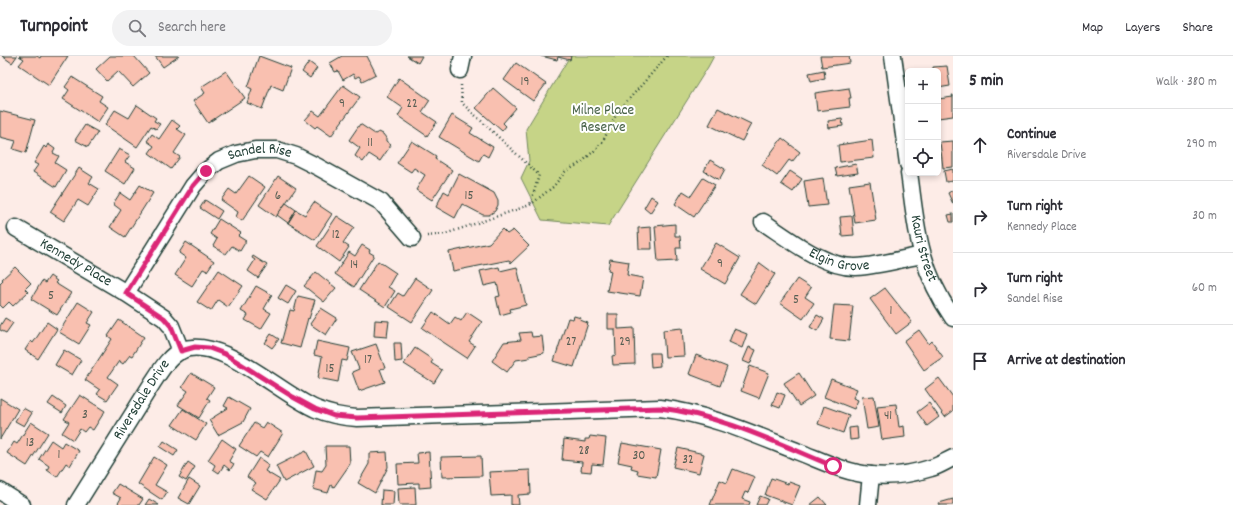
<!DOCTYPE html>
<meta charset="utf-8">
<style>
:root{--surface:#fff;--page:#f2f2f3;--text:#2b2b33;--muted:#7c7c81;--line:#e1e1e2}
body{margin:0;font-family:Dekko,sans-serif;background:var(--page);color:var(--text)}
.controls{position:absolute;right:12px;top:12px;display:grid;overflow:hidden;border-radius:6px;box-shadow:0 2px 6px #0003}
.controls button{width:36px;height:36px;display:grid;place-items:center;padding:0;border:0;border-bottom:1px solid var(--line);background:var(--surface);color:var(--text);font:20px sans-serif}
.stop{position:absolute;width:12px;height:12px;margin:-9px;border:3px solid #db2777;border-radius:50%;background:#fff}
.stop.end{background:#db2777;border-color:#fff;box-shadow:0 1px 4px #0008}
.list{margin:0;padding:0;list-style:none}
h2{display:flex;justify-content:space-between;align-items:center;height:52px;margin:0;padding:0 16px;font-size:17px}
h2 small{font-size:13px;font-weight:400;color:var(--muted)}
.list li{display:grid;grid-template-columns:26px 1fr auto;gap:12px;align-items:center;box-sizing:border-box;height:72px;padding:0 16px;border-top:1px solid var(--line)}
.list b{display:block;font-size:15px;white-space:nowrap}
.list p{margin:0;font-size:13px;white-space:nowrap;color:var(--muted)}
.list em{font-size:13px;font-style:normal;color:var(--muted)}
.icon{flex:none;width:22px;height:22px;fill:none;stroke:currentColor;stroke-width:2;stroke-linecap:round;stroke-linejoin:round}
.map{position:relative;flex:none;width:953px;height:449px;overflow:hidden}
header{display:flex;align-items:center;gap:24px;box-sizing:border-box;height:56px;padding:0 20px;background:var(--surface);border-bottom:1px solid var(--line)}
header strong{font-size:19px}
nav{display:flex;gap:22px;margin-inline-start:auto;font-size:14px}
.search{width:280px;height:36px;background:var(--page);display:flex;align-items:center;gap:10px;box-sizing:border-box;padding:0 14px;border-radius:22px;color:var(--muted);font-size:15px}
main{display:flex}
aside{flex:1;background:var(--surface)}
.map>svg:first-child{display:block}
.green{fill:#c6d487;stroke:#72885e}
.building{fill:#f9c0b0;stroke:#1f3d34}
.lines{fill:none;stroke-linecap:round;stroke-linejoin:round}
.street-casing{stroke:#1f3d34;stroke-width:19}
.path{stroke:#1f3d34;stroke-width:2.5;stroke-dasharray:1 3;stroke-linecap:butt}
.street{stroke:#fff;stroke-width:16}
.route{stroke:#db2777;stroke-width:5}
.labels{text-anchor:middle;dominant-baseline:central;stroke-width:4;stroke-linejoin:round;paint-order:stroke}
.number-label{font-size:13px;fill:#565e53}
.park-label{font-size:15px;fill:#496349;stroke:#fff}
.street-label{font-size:15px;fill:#1f3d34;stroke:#fff}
</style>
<header>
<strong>Turnpoint</strong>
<div class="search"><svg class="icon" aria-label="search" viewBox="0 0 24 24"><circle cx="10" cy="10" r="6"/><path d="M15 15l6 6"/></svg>Search here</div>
<nav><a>Map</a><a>Layers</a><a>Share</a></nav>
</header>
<main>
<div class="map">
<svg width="953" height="449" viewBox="0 0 953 449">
<rect width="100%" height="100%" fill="#fdece7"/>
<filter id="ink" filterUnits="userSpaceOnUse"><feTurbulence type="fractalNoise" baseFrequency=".025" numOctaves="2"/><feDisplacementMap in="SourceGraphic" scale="8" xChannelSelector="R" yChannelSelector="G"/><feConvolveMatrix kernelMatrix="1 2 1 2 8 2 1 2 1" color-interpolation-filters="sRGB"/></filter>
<g filter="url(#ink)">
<polygon class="green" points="570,0 714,0 708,11 608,170 542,164 521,122 529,105 526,73"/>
<g class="building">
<polygon points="2,0 17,0 12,7"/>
<polygon points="19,0 37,0 40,2 41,0 68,0 49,29 19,9 24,3"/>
<polygon points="110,0 134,0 149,17 133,31 118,15 107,25 96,13"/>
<polygon points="155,0 179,0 163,11"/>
<polygon points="259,0 291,12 283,34 271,29 262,53 247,47 252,33 248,31"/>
<polygon points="342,0 367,0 376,18 362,25 359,20 355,22 353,18 343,24 338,15 335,16 330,7"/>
<polygon points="407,0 422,0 418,7"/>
<polygon points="541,0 571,0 570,4 558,1 557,4"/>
<polygon points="820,0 849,0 850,7 822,11"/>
<polygon points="309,6 317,12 310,22 302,16"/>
<polygon points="516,7 546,28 533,45 504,24"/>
<polygon points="947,10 950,30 938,32 938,15 933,15 933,11"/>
<polygon points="824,14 825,22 811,25 809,17"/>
<polygon points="226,15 245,42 208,67 193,45 205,37 201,31"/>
<polygon points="72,21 102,40 99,45 108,51 98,66 63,43 69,34 65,31"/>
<polygon points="399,22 430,44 422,56 437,66 427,80 398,60 403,52 387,41"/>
<polygon points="343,29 360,41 331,80 317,70 315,72 305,64 313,55 320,60"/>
<polygon points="493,32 516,52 503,67 506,70 502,75 476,52"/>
<polygon points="849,32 851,42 849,42 850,51 817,55 815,37"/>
<polygon points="952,39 953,39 953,60 938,62 938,43 953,41"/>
<polygon points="137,49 156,62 154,65 160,68 156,73 151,70 137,91 105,69 115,54 129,62"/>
<polygon points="718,52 751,68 742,85 709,69"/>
<polygon points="0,55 35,64 26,97 13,93 16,85 0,81"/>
<polygon points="452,59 473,72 470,77 493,91 488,101 483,98 479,105 439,81"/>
<polygon points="842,63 843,70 829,72 828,65"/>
<polygon points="172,64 180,70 177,73 186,79 174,97 180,101 171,113 149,97 154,90 147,85 152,78 159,83"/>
<polygon points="360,68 375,78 379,76 383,78 386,82 386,85 391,89 380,105 369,98 363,106 355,100 360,92 349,84"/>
<polygon points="85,69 98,76 88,91 75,84"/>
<polygon points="782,82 800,96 792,106 789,104 777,120 762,109"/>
<polygon points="872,84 874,102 840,106 838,89"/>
<polygon points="412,85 436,100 435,103 452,114 432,144 416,134 425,119 414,112 411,116 397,107"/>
<polygon points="953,85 953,111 943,112 940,86"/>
<polygon points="48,88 55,93 53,97 59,100 55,107 66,114 56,131 33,116 38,109 34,107 44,90 46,92"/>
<polygon points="119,93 130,99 125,106 135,112 125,128 105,115"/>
<polygon points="710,104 725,113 719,124 704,115"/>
<polygon points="856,108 858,117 837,120 835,112"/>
<polygon points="79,112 93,121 89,127 99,133 88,150 78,144 64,165 50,156"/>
<polygon points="953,113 953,125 946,126 944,115"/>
<polygon points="790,115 802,123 793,136 781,128"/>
<polygon points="459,118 494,137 498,145 498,149 495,155 489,159 483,159 462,148 455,162 436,151 444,135 449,138"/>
<polygon points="249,120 265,131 242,165 236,161 238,156 221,144 229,133 236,138"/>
<polygon points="278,120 296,132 276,161 259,149"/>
<polygon points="703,122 715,129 694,161 675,148 683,135 691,140"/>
<polygon points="823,122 827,149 808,151 804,125"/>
<polygon points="870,126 876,164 855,167 849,129"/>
<polygon points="140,129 153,137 125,181 110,171 121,154 113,148 120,137 130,144"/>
<polygon points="953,134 953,148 948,137"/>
<polygon points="651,140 658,145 650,157 644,152"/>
<polygon points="205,144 222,155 217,163 200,152"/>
<polygon points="314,146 332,158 315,184 288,167 296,154 305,159"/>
<polygon points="286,147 296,154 288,167 277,159"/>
<polygon points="953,158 953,166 950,166 948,159"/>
<polygon points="337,160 354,171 343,187 349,191 339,206 317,190"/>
<polygon points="852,160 854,179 842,180 840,161"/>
<polygon points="219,163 241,177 238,180 246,185 240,195 232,190 226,198 213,190 217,183 210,178"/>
<polygon points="675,168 675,180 680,180 681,192 676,192 677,205 658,206 655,170"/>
<polygon points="651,171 652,193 639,193 638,172"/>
<polygon points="502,173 507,178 513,174 529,190 511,207 509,204 453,215 449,196 489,187"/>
<polygon points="186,186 214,205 207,215 203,213 192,230 175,219 186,202 179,197"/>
<polygon points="716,187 740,202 725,228 700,213"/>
<polygon points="362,189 370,194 369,196 374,199 354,231 335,218 349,196 355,200"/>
<polygon points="253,200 267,209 258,222 248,215 255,204 252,202"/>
<polygon points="610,203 629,206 627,219 643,222 640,240 607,235 611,215 608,214"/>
<polygon points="378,205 396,217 388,231 395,235 385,251 359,234"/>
<polygon points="760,207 775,218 756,248 740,238"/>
<polygon points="15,211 31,227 25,233 28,236 13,250 9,246 3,252 0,249 0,227 3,224 2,223"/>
<polygon points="499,211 500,215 517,211 526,249 510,253 511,256 500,259 496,241 500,240 497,227 484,230 480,215"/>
<polygon points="219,214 243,230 228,251 218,244 211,255 197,246"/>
<polygon points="316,216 336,232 324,246 304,230"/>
<polygon points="50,220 57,225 55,227 71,237 57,259 31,243 42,225 45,227"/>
<polygon points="415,222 433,234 412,266 389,251 398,237 403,240"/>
<polygon points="797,223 811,232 805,241 814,247 803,263 780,247"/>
<polygon points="286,229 296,235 288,248 278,242"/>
<polygon points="256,230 272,239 264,253 271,257 261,273 245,264 248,259 241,255"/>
<polygon points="885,232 912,266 896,278 870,243"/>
<polygon points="298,240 315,244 309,263 308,262 300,292 281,287 290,254 294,255"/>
<polygon points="78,246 94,256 87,267 91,269 79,288 59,276"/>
<polygon points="834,249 853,250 849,285 830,283"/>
<polygon points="321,252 337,262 326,279 310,268"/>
<polygon points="433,256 450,268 455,261 461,265 467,256 482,266 469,286 475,290 467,302 422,272"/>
<polygon points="608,258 618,258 618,273 634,272 635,308 613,309 612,300 616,299 615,273 608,273"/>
<polygon points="817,259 824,263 817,275 810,271"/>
<polygon points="574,260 581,262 580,264 588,267 574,311 554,305 568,262 573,263"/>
<polygon points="5,262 13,267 6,277 0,274 0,270"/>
<polygon points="119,264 144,281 132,300 130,299 123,308 119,305 108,321 118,328 107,344 97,338 100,334 85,324 112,283 108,280"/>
<polygon points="375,264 389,265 387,281 374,280"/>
<polygon points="47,266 57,273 38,303 25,294 31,285 33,287"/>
<polygon points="682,272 684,300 665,301 663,274"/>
<polygon points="734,273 747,278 742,292 729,286"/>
<polygon points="919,274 929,288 932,285 943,301 924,314 904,285"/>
<polygon points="531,276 532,281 542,280 544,297 529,300 529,302 516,304 507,316 492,305 504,286 521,284 519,277"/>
<polygon points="271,278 279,283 272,292 265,287"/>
<polygon points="317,285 350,292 347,305 342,304 338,326 318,322 322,301 314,299"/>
<polygon points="394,287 401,287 402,305 395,306"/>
<polygon points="376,288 385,312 380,313 385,326 359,335 352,316 359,313 352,296"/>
<polygon points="749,291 756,294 750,308 743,305"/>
<polygon points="415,292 433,304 431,307 442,314 434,327 404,308"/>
<polygon points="64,294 81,304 72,319 55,309"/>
<polygon points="650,297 659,297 660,310 651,311"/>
<polygon points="696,299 727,311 720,330 689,318"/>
<polygon points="750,310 769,317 759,342 741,335"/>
<polygon points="191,317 214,331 207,342 210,344 199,362 178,349 188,335 182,331"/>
<polygon points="799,317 814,340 799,350 784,327"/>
<polygon points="939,322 953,341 953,355 945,361 925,333"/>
<polygon points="831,323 857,333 853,342 858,344 854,353 824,341"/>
<polygon points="777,336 785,339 780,352 772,349"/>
<polygon points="80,339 105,355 93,374 88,371 84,376 80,373 73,384 62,377 69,366 64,363"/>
<polygon points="874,340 879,371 867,373 862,341"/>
<polygon points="53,341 66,350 62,357 48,348"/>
<polygon points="229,341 250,353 243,366 218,379 209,364 228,352 224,350"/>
<polygon points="0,342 18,353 0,383"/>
<polygon points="929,347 939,361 927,370 917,356"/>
<polygon points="896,348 899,371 904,370 905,381 882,384 877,350"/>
<polygon points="824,350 849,359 843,377 818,368"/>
<polygon points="23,352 32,357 24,370 15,365"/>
<polygon points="183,353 206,368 196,384 172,369"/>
<polygon points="31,366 48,377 27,410 7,397 14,386 17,388"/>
<polygon points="266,366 283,377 268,401 260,396 256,401 239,390 254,367 262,372"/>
<polygon points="857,371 858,383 850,384 849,372"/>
<polygon points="590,380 606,382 603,409 592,408 591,416 581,415 582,406 562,404 564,383 585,386 585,383 589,383"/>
<polygon points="222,383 236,393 229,405 234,408 230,414 224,409 219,417 213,413 215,409 208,404"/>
<polygon points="51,384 61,391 64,386 79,395 70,410 66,407 57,421 47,414 49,410 39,403"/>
<polygon points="164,385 178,394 174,400 160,391"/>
<polygon points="622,387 661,394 656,421 637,418 638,414 631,412 632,409 618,406"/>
<polygon points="325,390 349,390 350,408 334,431 331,429 328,437 313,433 316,414 322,415 326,409"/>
<polygon points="678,392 704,398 699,417 673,411"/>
<polygon points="306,395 314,410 284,426 276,410"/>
<polygon points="387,396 388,411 375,437 358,427 369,408 369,397"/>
<polygon points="429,396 431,431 419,432 419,427 398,428 397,408 418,407 417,397"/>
<polygon points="481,400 482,420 442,421 441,401"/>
<polygon points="154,401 167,409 155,429 167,436 162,444 138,428"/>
<polygon points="259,402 269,409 265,415 280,424 267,443 251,433 256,427 247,421"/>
<polygon points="188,406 195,411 186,425 179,421"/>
<polygon points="733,413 755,421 748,437 745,436 742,443 750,446 749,449 710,449 720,424 727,427"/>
<polygon points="530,414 531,438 518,439 519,449 511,449 511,439 491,440 489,416"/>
<polygon points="771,422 788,428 789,426 800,430 792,449 765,439"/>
<polygon points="189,423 200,430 189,448 178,442"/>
<polygon points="118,428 143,443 139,449 117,449 121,442 112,437"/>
<polygon points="415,431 416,449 399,449 398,432"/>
<polygon points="382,434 394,435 393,449 381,449"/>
<polygon points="760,440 768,443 765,449 756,449"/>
<polygon points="820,441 827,449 810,449"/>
<polygon points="149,443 159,449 145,449"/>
<polygon points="953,443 953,449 940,449 939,447"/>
</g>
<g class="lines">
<g class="street-casing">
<g id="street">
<polyline points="893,0 908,108"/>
<polyline points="460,14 463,0"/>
<path id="s1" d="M909,117C913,144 915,173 923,199C929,221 940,243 953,262"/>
<path id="s2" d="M763,166C789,183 825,212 856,211C878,210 901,203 922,199"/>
<path id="s3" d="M16,172L126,237L164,262L171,270L181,295"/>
<path id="s4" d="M126,237L193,130L206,115L219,105L236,98L255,94H277L296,100L318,111L381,146L412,182"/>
<polyline points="0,435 22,449"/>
<path id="s5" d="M76,449L153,326C161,314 169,300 182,294C221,279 280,338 316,353C330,359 342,361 357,362L660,352C709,358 753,378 799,396C822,405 846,417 871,419C890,421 912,418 931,412C939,410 946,405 953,402"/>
<polyline points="868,449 871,419"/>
</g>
</g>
<g class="path">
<polyline points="461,29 462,47 539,119 530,149"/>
<polyline points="427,180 445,178 530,149 553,131 565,116 582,106 594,95 603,85 617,57 667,0"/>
</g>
<use href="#street" class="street"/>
</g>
</g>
<g class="lines" filter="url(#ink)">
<path class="route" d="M206,115L193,130L126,237L164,262L171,270L181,295L195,291L209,292L225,298L293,341L315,353L334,360L357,362L660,352C720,359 777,387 833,410"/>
</g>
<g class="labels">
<g class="number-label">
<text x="525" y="26">19</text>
<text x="342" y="48">9</text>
<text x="412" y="48">22</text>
<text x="370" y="87">11</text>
<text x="278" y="140">6</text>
<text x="469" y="140">15</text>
<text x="336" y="179">12</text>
<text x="720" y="208">9</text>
<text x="354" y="209">14</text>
<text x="51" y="240">5</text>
<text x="796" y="244">5</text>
<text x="891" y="255">1</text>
<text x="571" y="286">27</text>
<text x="625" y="286">29</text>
<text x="368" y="304">17</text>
<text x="330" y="313">15</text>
<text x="85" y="359">3</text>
<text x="888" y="360">41</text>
<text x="30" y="387">13</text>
<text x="584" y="395">28</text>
<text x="59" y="399">1</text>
<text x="639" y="400">30</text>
<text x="688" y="404">32</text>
</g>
<g class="park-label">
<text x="603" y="55">Milne Place<tspan x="603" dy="17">Reserve</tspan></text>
</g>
<g class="street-label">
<text stroke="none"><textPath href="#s4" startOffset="205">Sandel Rise</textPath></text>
<text stroke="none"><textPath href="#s1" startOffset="77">Kauri Street</textPath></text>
<text stroke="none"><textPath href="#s2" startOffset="87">Elgin Grove</textPath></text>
<text stroke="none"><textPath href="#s3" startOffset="69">Kennedy Place</textPath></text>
<text stroke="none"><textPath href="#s5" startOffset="124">Riversdale Drive</textPath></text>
</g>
</g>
</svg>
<div class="controls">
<button>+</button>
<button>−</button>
<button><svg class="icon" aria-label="locate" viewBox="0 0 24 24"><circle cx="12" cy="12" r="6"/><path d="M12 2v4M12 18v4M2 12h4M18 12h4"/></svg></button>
</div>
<div class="stop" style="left:833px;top:410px"></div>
<div class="stop end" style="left:206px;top:115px"></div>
</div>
<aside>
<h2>5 min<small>Walk · 380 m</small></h2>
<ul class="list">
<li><svg class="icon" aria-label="ahead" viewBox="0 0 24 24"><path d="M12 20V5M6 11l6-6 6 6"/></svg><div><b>Continue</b><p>Riversdale Drive</p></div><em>290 m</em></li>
<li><svg class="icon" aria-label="right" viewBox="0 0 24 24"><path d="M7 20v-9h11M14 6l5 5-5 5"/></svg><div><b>Turn right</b><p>Kennedy Place</p></div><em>30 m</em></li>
<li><svg class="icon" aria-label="right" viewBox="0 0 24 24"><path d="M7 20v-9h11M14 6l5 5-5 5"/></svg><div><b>Turn right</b><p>Sandel Rise</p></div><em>60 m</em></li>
<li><svg class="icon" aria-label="arrive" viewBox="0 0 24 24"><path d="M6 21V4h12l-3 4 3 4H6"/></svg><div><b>Arrive at destination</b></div></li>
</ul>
</aside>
</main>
